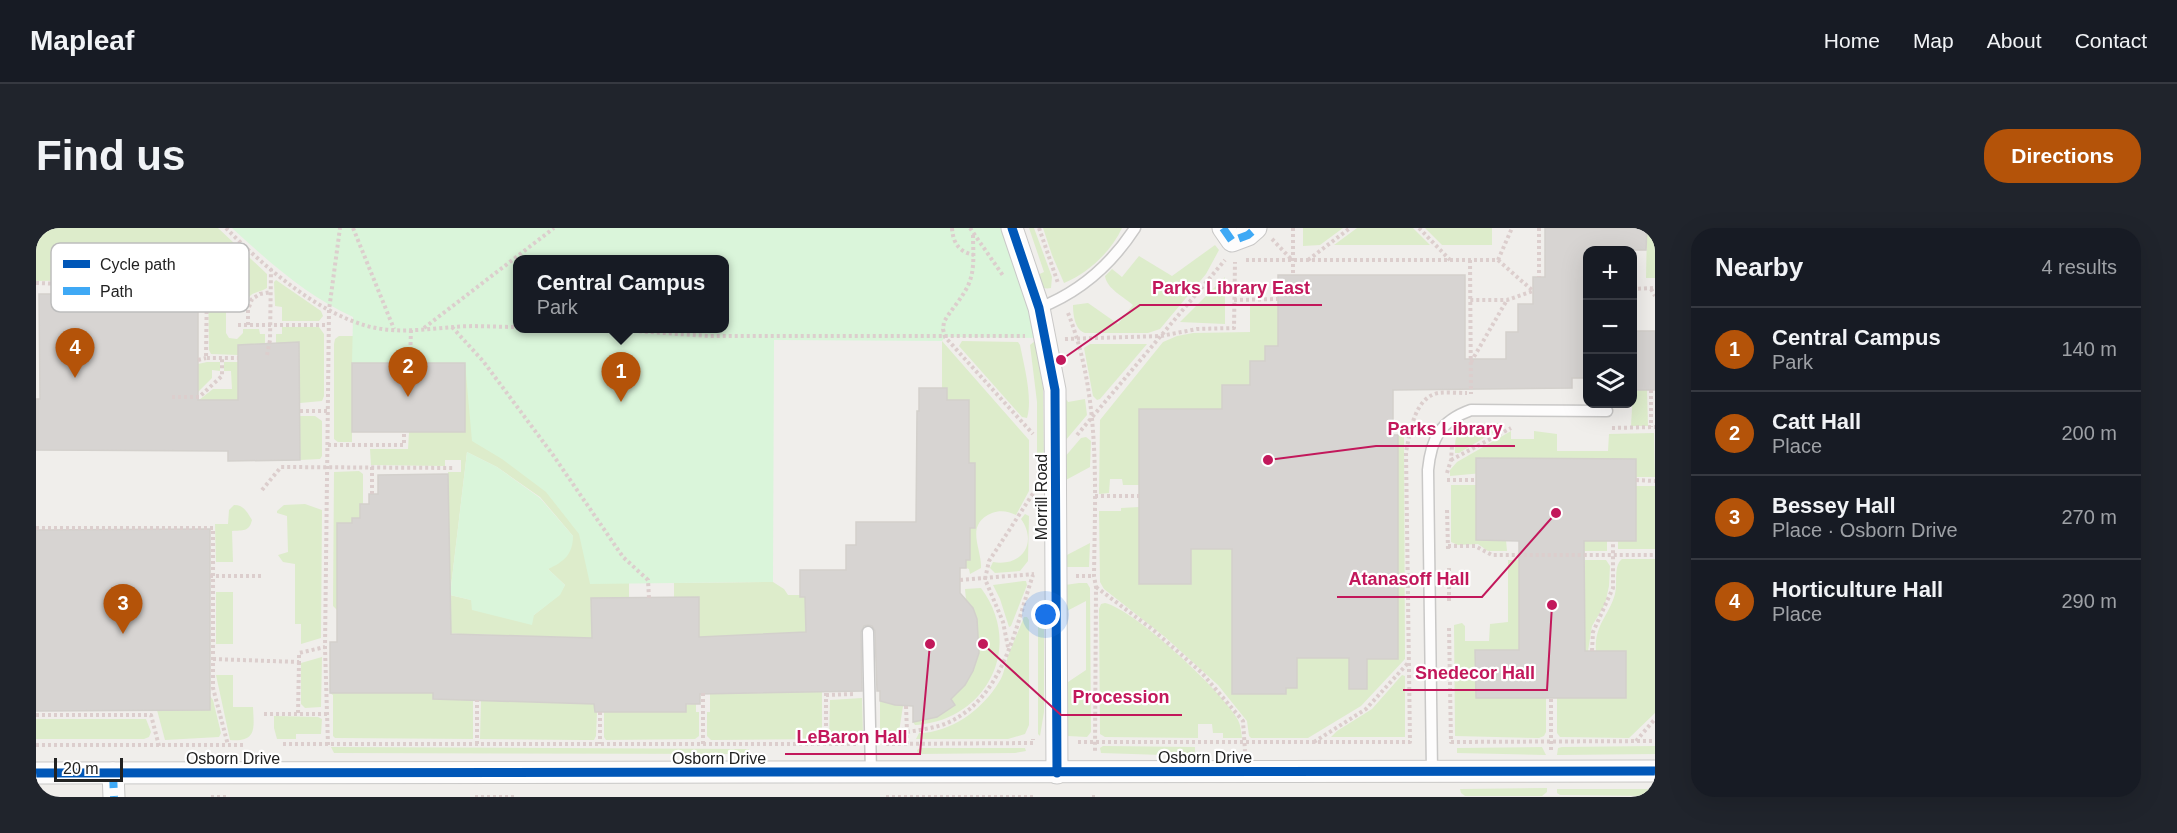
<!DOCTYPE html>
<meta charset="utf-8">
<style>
:root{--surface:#171b24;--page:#20242c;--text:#f1f3f6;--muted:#9ea1a6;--line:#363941;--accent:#b45309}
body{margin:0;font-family:Helvetica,sans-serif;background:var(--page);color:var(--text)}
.controls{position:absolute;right:18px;top:18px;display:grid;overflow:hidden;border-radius:12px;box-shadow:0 6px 24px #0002}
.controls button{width:54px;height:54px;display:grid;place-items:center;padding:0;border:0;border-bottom:2px solid var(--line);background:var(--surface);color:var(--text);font:30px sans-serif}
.scale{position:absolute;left:18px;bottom:15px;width:69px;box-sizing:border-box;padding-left:6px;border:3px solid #222;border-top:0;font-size:16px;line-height:21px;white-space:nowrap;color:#222;-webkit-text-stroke:4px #fff;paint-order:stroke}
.you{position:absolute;left:1010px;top:387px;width:21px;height:21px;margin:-15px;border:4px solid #fff;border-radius:50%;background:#1a73e8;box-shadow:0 0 0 9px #1a73e833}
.badge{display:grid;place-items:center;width:39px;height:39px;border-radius:50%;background:var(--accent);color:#fff;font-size:20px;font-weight:700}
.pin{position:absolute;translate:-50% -50px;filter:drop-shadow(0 2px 3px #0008)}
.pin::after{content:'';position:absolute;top:32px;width:21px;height:18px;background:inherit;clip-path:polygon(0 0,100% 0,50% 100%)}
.popup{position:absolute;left:477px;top:27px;width:216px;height:78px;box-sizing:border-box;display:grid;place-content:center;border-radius:12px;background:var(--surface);filter:drop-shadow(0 2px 4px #0005);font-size:20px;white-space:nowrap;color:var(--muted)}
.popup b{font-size:22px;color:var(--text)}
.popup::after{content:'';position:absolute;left:50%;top:100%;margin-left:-12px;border:12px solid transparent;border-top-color:var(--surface)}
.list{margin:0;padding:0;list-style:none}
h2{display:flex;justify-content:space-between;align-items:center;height:78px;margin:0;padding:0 24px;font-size:26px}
h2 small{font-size:20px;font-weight:400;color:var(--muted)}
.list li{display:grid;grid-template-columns:39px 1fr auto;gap:18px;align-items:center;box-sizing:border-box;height:84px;padding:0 24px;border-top:2px solid var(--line)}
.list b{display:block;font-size:22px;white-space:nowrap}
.list p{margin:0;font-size:20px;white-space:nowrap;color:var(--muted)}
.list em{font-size:20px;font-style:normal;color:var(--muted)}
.icon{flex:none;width:33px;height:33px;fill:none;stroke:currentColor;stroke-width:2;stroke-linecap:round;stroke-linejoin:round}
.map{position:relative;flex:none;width:1619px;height:569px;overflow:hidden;border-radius:24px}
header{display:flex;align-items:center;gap:36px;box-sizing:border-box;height:84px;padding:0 30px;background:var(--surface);border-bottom:2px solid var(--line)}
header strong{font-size:28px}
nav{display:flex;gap:33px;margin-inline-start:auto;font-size:21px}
.intro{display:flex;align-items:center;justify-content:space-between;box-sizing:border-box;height:144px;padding:0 36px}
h1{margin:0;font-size:42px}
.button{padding:15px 27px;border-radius:24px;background:var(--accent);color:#fff;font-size:21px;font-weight:700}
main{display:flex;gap:36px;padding:0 36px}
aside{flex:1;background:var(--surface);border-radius:24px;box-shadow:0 6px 24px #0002}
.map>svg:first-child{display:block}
.grass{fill:#ddeccb;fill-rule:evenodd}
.park{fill:#daf5da;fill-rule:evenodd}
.building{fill:#d7d4d2;stroke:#d3d0cc;stroke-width:1.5}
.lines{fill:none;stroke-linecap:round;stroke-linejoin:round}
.lane-casing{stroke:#c9c8c7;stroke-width:13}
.street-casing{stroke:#c9c8c7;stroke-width:23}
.path{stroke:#dccecd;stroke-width:4;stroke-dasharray:3 3;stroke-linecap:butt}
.lane{stroke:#fdfcfc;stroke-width:10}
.street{stroke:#fdfcfc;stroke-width:21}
.quiet{stroke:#3fa9f5;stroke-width:8;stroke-dasharray:15 8;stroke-linecap:butt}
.cycleway-casing{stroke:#fff;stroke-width:13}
.cycleway{stroke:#0057b8;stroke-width:9}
.labels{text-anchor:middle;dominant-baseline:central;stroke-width:4.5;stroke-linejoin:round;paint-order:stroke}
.street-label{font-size:16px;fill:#222;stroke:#fff}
.key{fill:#fff;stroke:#bdbdbd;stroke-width:1.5}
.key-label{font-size:16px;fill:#222}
.leader{fill:none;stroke:#c2185b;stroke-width:2}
.callout-dot{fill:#c2185b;stroke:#fff;stroke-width:2}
.callout-label{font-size:18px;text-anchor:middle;font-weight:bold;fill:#c2185b;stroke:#fff;stroke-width:4.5;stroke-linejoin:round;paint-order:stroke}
</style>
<header>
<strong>Mapleaf</strong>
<nav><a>Home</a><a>Map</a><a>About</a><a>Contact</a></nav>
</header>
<div class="intro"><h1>Find us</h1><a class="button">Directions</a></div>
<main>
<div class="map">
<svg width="1619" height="569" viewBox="0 0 1619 569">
<rect width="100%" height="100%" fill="#f0eeeb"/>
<g class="grass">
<path d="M0,0H182L231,46V60C219,67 212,62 210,80L207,82L190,83V105L193,110L201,111L207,105V101H223L224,106H229V117H202V127L175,126L173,122L172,46H101L71,52L0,53Z"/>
<path d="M993,0H998L1016,49L1015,60C1005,62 1003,56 999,48L1008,44Z"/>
<path d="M1007,0H1086C1075,24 1052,45 1028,55L1016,27Z"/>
<polygon points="1267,0 1307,0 1284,17 1267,18"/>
<polygon points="1321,0 1377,0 1394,17 1298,17"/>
<polygon points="1389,0 1456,0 1456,17 1406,17"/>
<polygon points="1611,0 1619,0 1619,50 1610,50"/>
<path d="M1179,17L1183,22L1170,46L1124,101L1112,105H1049C1039,102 1037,87 1037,77L1052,75L1082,96L1097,77C1088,69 1071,61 1069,48L1076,41L1086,49L1103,28L1136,48Z"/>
<polygon points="1189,49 1189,96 1144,94"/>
<polygon points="240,52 285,83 287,88 283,93 246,93 246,79 239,78 238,54"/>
<polygon points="1214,78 1242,78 1242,118 1214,157 1186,157 1186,185 1159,181 1103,181 1103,257 1087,257 1086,251 1074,251 1073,265 1063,266 1064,192 1127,114 1141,108 1157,105 1214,104"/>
<polygon points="246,99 283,99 288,106 288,168 286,173 264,175 263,115 240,115 240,106 246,106"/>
<polygon points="303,108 334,108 346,135 316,135 316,214 302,214 298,211 298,116 299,111"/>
<path d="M410,110L589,343L593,355V370H556V410L398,405L414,381L412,244H425V232H409V238L335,237L334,221H372L373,204L429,203V135ZM431,224L461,239L504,269L537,308L512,341L529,357L523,367L498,387L414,367Z"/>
<path d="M906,113L993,212V263L980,287C972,283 964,282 956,285C928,297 946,320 945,340L934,346L933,341L930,340V332L934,331V300H939V235H933V173L911,172V161L906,160Z"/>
<path d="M926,113L982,114L984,117C988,137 997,171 991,190L986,189L923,118Z"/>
<polygon points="999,113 1007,160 1008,241 1005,241 1001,238 1001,174 994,117"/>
<polygon points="1054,116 1111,116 1064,171 1061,172 1057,168 1048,120"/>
<polygon points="171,134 184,134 184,143 176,142 176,150 162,164 162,136"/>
<polygon points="188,134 202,134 202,172 163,172 177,161 196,161 195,143 188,143"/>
<polygon points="1597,162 1611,162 1612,198 1595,198"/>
<polygon points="1049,171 1051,187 1029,213 1028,173 1031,172 1032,174"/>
<polygon points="264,188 279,188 286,193 286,228 284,231 264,232"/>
<path d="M1467,195L1466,199L1423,225H1419C1419,221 1419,213 1420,210C1427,193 1452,195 1467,195Z"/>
<polygon points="1475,203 1475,211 1498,211 1498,203 1521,206 1521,223 1572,223 1573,206 1618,205 1619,249 1600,249 1600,231 1414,248 1414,242 1421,234"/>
<polygon points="1362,207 1368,207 1369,431 1325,478 1272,510 1215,510 1213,508 1211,493 1182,457 1129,409 1068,361 1064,354 1063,283 1085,283 1085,280 1103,279 1103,356 1154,356 1155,321 1196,321 1196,466 1249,466 1250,460 1261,460 1261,430 1313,430 1313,460 1330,461 1331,431 1362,430"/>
<polygon points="1050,209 1055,213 1054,239 1028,253 1028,230 1045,210"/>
<polygon points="323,243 327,246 327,276 324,276 324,290 317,290 316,295 301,295 301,382 297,378 298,244"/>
<polygon points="1415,257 1440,257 1470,312 1471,323 1452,323 1442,316 1422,317 1415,314"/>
<polygon points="1600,258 1619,258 1619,321 1582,321 1582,313 1600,312"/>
<polygon points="269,276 286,282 285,410 265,416 265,396 259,396 259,336 247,334 242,327 252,324 251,288 241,285 241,283 248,277"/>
<path d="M198,277C208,277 211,284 216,292C213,304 207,302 196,303L197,334H180L179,296H192L193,282Z"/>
<path d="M989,286L993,288L992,333L984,343L959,345L954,340L957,334C986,339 1002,315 985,291Z"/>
<polygon points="1494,312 1571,313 1571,323 1494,323"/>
<polygon points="1054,315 1053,339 1029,339 1029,328"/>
<path d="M1586,331H1619V485L1593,510L1524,509L1521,505V470L1590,469V423H1560C1558,397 1573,388 1579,366C1582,355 1577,338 1586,331Z"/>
<polygon points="1472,332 1483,332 1483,422 1440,422 1440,470 1510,470 1510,504 1508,508 1503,510 1419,508 1418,397 1426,395 1429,398 1429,413 1453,413 1454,396 1472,394"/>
<polygon points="1549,332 1570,332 1574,338 1573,358 1569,376 1556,398 1552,423 1549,423"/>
<polygon points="987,353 990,353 991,357 975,398 973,399 964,371 957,357"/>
<polygon points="737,354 748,361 752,367 764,367 769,369 770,404 663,409 663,370 638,370 638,355"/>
<polygon points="1043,355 1051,355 1054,360 1055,504 1051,509 1032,508 1029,501 1029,456 1050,442 1050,373 1029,384 1029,357"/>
<path d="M945,360C989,419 950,493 879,497L877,494L901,489L919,477L915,471L943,425L941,391L937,380L930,372L929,361Z"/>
<rect x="180" y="364" width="17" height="52"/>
<path d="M1069,375C1098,381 1188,465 1202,492C1205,498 1205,504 1206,510H1187V505H1177L1176,496H1162V510L1069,509L1064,506L1063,381L1065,376Z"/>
<polygon points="1002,384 1008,384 1008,484 1004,508 1002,506"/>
<path d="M988,389H991L993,392V497L989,506L972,511H880L883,505C915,505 947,481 963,454C968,447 969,437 972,428C977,415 983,402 988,389Z"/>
<polygon points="286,429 285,479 269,480 265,476 265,435"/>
<polygon points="397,442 397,471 437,472 437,511 299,510 297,508 297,467 294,465"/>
<path d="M180,447H197V479H217C218,501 221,514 194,512Z"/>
<polygon points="1366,447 1369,448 1369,509 1295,509 1301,503 1336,481"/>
<polygon points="786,463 786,511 675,512 671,508 671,484 674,484 674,466"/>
<polygon points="174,468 177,472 185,505 183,509 129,512 121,482 174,482"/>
<polygon points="826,470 827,507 826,511 793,511 794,472"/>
<polygon points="445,472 558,476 559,483 561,484 560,508 558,512 547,512 444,511"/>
<polygon points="844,473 867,478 863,504 857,511 846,510 844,503"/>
<polygon points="660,476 660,484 663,484 663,508 659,511 570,512 568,509 568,484 649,484 650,477"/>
<polygon points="238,488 282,489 286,491 285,506 260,506 260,511 241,511 238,500"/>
<polygon points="0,491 110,491 115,504 113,509 108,511 0,511"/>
<polygon points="1067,518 1159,519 1159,528 1065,525 1064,520"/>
<polygon points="1619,518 1619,526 1521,527 1522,520 1526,519"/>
<polygon points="295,519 713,521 712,526 298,525"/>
<polygon points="1506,519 1510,527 1421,525 1421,520"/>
<polygon points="884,520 989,520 990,523 979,525 882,526 881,522"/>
<polygon points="1511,560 1511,564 1506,568 1429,568 1425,565 1424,561"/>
<polygon points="1521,561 1619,561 1619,568 1524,567 1521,565"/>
</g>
<g class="park">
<path d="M196,0H976L1010,110L909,109L906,113L738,112L737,354L554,356L543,306L510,264L466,231L436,213L429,135H316L317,89C271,68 233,34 196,0ZM482,32H688V100H482Z"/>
<path d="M431,224L461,239L504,270L537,308C537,326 528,334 512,341L529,357L524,367L498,387L496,397L436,382L435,372L414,367Z"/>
</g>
<g class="building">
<polygon points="1509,0 1611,0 1610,22 1551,22 1551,150 1536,150 1536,160 1357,162 1357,207 1362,207 1362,431 1331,431 1331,461 1313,461 1313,430 1261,430 1261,460 1250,460 1250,466 1196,466 1196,321 1155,321 1155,356 1103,356 1103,181 1186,181 1186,157 1214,157 1214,133 1229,133 1229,118 1242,118 1242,47 1429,47 1429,131 1470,131 1470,104 1482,104 1482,76 1497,76 1497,49 1509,49"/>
<polygon points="98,62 162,62 162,172 202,172 202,117 263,114 264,232 192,233 192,223 0,222 0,171 4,171 3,66 99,66"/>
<rect x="1596" y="103" width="23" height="59"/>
<rect x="316" y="135" width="113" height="69"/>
<polygon points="883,160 911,160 911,172 933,172 933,235 939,235 939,300 934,300 934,332 930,332 930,340 924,340 924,365 937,380 941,391 943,425 937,443 929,457 915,471 919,477 901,489 877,494 877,478 859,477 844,473 844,463 841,463 839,403 836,398 832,397 828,398 825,404 826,463 664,466 664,476 650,476 650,484 559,484 558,476 397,471 397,465 294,465 294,414 301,414 301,295 316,295 316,290 324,290 324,276 333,276 333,266 342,266 342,247 412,246 415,406 556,410 555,370 663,369 663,409 770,404 769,369 764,369 764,342 810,342 810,317 820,317 820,294 880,294 881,183 883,183"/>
<polygon points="1440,230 1600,231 1600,313 1548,313 1549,423 1590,423 1590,470 1440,470 1439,422 1483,422 1483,313 1440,312"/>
<polygon points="174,301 174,482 0,483 0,302"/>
</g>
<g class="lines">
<g class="lane-casing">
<g id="lane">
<path d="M1003,80C1044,64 1075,37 1099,0"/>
<polyline points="832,404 835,545"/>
<path d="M1396,544L1392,242C1395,211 1404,193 1435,182L1571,183"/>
</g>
</g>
<g class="street-casing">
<g id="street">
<polyline points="976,0 1003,80 1019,162 1021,545"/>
<polyline points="1187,0 1196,13 1212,7 1220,0"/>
<polyline points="0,545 1619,543"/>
<polyline points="77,545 78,569"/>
</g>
</g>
<g class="path">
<path d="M190,0C227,38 287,90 340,100C364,105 393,101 417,99C438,97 460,99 482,99"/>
<polyline points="317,0 358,101"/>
<path d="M916,0C917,15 923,24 938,27"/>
<polyline points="934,0 968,49"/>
<polyline points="1003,0 1022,55"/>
<polyline points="1257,0 1257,47"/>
<polyline points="1383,0 1414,32"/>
<polyline points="1503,0 1503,49"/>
<path d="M937,7C937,26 940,46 929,63C923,74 914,83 908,94L907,101L909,109L997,206"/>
<polyline points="1236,11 1256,32"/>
<polyline points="1210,32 1462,32 1497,63 1471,72 1434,72"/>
<polyline points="1272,32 1314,0"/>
<polyline points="1434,32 1435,166"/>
<polyline points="1462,32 1476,0"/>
<polyline points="0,55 73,58 104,50 171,51 170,130 202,130"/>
<polyline points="1596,61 1619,60"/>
<polyline points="1615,61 1619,68"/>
<polyline points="1198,72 1242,71"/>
<path d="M1032,85C1065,168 1059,260 1058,348L1060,359L1059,523"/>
<polyline points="202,97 292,97"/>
<polyline points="212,97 212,82 216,71 224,66 235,64"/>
<polyline points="416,99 447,133 517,227 587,329 612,352 613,370"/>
<polyline points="388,100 518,0"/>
<polyline points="555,100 672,108 989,108"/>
<polyline points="1029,111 1125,108 1161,101 1198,100 1199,34"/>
<polyline points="231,127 234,112 235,41"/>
<polyline points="162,132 170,130"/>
<polyline points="1435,134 1471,72"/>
<polyline points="374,135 375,101"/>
<polyline points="1615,162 1615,199"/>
<polyline points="136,169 163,169 186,148 186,130"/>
<polyline points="264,183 292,183"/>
<polyline points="1576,200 1619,199"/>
<polyline points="1041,207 1189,32"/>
<polyline points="292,217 368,217 368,204"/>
<polyline points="1415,232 1475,200"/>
<polyline points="1411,245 1415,232 1416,218"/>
<polyline points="1411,252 1440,252"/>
<polyline points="1600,252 1619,253"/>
<polyline points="226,262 245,239 417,240"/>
<polyline points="336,266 336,239"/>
<polyline points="1059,268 1103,268"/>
<polyline points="1411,282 1412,321"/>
<polyline points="0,300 177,300 177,348 227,348"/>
<polyline points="1412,318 1439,318 1456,327 1619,327"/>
<polyline points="1413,340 1413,375"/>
<polyline points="174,348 177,348 177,460 192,517"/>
<polyline points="1040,348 1058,348"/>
<polyline points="924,352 998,346"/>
<polyline points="1060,359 1116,401 1165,444 1207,493 1209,523"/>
<polyline points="1413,400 1415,514 1619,513"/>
<polyline points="972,419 967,394 949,351 953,333 998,264"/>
<polyline points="1556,423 1557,404 1577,360 1577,313"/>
<polyline points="177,431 263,434 263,425 289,419"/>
<polyline points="790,467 818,466"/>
<polyline points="870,478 871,504"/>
<polyline points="564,484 564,516"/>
<polyline points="262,485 263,434"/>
<polyline points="228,486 291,486"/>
<polyline points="0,487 115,487 123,518"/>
<polyline points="1600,513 1619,491"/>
<path d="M1042,514H1374L1370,224C1374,205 1378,170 1402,165C1411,164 1422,165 1431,165"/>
<polyline points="1278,514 1330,481 1372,435"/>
<polyline points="247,516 821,516"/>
<polyline points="441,516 441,472"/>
<polyline points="667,516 667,465"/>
<polyline points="790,516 790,463"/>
<polyline points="850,516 997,515 997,511"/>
<path d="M871,516V504C884,502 899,500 911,495C968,470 979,400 997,347"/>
<polyline points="0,517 210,517"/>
<polyline points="292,517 289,420 293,82 304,0"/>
<polyline points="1515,522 1515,470"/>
<polyline points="175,569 192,569"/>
<polyline points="439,569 481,569"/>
<polyline points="850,569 998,569"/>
<polyline points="1056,569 1061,569"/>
</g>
<use href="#lane" class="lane"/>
<use href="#street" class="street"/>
<g class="quiet">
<polyline points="1187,0 1196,13 1212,7 1220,0"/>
<polyline points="77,545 78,569"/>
</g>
<g class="cycleway-casing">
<g id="cycleway">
<polyline points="976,0 1003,80 1019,162 1021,545"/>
<polyline points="0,545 1619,543"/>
</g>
</g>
<use href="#cycleway" class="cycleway"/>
</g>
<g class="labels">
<g class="street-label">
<text transform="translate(1005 269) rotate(-90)">Morrill Road</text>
<text x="1169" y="529">Osborn Drive</text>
<text x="197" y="530">Osborn Drive</text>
<text x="683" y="530">Osborn Drive</text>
</g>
</g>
<rect x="15" y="15" width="198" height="69" rx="9" class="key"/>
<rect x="27" y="32" width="27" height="8" fill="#0057b8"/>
<rect x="27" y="59" width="27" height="8" fill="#3fa9f5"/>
<g class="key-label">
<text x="64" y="42">Cycle path</text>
<text x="64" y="69">Path</text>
</g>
<path class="leader" d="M1025 132L1104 77H1286M1232 232L1340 218H1479M1520 285L1446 369H1301M1516 377L1511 462H1367M947 416L1025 487H1146M894 416L884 526H749"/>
<g class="callout-dot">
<circle cx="1025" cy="132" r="6"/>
<circle cx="1232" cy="232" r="6"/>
<circle cx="1520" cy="285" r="6"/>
<circle cx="1516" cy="377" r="6"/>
<circle cx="947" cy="416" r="6"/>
<circle cx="894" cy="416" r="6"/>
</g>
<g class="callout-label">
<text x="1195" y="66">Parks Library East</text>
<text x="1409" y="207">Parks Library</text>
<text x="1373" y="357">Atanasoff Hall</text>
<text x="1439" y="451">Snedecor Hall</text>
<text x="1085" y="475">Procession</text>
<text x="816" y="515">LeBaron Hall</text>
</g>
</svg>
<div class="controls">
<button>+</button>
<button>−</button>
<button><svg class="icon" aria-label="layers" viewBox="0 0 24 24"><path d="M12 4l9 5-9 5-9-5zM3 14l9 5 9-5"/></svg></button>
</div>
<div class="scale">20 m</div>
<div class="you"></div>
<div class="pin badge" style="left:585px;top:174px">1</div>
<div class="popup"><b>Central Campus</b>Park</div>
<div class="pin badge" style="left:372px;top:169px">2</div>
<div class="pin badge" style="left:87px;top:406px">3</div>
<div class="pin badge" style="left:39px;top:150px">4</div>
</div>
<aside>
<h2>Nearby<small>4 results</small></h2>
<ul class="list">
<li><span class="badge">1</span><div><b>Central Campus</b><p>Park</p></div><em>140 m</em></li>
<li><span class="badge">2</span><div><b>Catt Hall</b><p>Place</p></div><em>200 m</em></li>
<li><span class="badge">3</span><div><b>Bessey Hall</b><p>Place · Osborn Drive</p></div><em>270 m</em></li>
<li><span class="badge">4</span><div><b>Horticulture Hall</b><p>Place</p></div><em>290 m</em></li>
</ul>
</aside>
</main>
